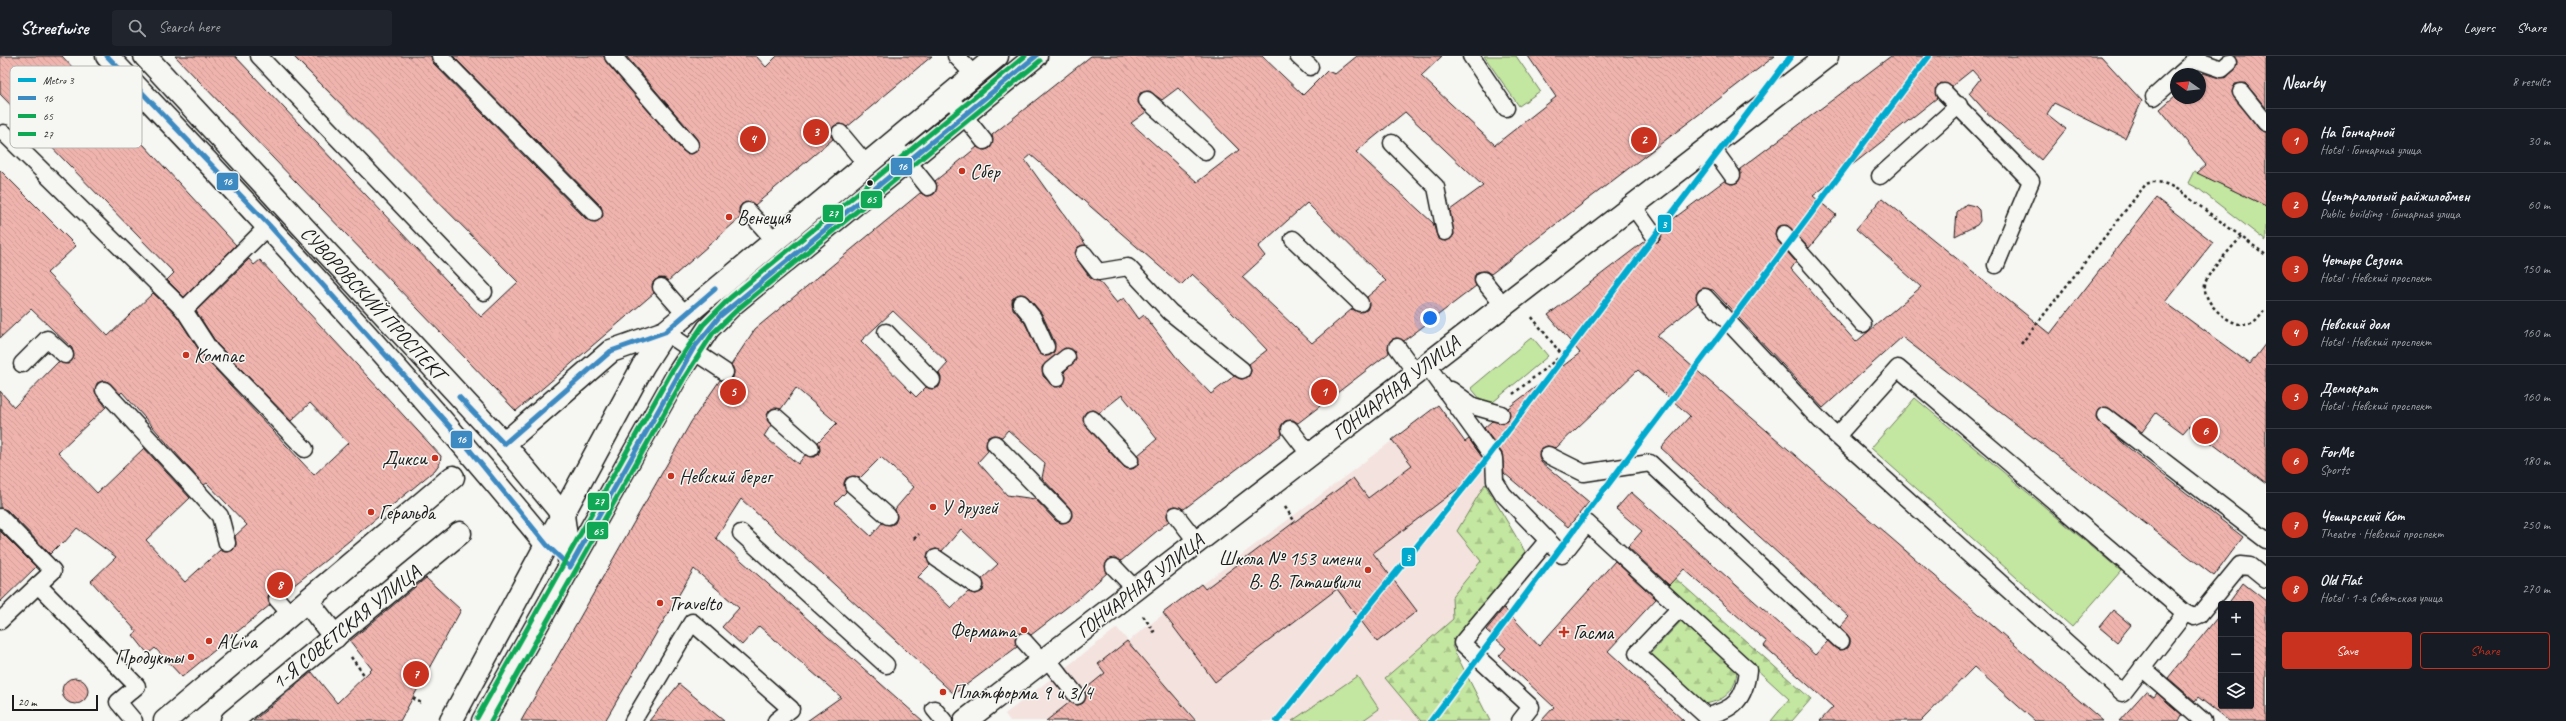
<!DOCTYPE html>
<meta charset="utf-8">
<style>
:root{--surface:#171b24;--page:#20242c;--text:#f1f3f6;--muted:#9ea1a6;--line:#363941;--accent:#c8321e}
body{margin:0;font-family:Caveat,sans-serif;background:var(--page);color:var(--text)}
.controls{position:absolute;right:12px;bottom:12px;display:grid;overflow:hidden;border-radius:4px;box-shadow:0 1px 3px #0004}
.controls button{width:36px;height:36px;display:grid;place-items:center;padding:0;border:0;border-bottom:1px solid var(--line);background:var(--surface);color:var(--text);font:20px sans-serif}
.compass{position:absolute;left:2170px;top:12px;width:36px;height:36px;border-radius:50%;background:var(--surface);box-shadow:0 1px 3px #0004;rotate:285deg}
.scale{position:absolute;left:12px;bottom:10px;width:86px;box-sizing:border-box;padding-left:4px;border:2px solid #1c1c1c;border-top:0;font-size:11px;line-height:14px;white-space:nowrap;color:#1c1c1c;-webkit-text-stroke:3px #f6f6f2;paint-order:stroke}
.you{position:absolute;left:1430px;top:262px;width:14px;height:14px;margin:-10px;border:3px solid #fff;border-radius:50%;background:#1a73e8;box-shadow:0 0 0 6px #1a73e833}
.badge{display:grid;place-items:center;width:26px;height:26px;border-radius:50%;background:var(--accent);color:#fff;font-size:13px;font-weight:700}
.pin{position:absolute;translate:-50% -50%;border:2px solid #fff;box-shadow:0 1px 4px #0006}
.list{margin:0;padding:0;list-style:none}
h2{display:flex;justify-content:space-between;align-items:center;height:52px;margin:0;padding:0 16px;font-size:17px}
h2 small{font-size:13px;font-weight:400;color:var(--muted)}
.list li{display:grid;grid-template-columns:26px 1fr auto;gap:12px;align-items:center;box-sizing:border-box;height:64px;padding:0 16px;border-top:1px solid var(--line)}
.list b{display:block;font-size:15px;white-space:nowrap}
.list p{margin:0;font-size:13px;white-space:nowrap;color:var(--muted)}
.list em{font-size:13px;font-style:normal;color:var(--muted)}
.actions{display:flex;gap:8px;padding:12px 16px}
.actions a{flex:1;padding:9px 0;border:1px solid var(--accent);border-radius:4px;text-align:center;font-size:14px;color:var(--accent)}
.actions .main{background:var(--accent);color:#fff}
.icon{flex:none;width:22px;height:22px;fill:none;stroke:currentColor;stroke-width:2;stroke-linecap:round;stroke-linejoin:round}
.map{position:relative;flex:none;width:2266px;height:665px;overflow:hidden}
header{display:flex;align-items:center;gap:24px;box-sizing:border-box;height:56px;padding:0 20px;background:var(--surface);border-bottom:1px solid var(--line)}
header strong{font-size:19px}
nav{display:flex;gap:22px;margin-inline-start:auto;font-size:14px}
.search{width:280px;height:36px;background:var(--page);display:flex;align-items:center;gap:10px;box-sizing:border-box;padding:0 14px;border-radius:4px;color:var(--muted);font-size:15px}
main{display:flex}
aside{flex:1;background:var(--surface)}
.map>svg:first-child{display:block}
.built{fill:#f4e2de}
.green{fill:#c3e6a0;stroke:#70815e}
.forest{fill:url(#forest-firs);stroke:#70815e}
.building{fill:url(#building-back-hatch);stroke:#1c1c1c;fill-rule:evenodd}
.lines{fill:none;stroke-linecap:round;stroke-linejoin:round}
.lane-casing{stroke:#1c1c1c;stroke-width:19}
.street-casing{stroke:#1c1c1c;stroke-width:25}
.secondary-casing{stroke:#1c1c1c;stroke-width:25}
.primary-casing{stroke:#1c1c1c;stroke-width:25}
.path{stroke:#1c1c1c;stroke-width:2.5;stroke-dasharray:3 3;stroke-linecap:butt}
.lane{stroke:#f6f6f2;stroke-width:16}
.street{stroke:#f6f6f2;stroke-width:22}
.secondary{stroke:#f6f6f2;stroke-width:22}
.primary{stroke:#f6f6f2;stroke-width:22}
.bus-1-casing{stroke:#f6f6f2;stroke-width:8}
.bus-2-casing{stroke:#f6f6f2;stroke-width:8}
.bus-3-casing{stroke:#f6f6f2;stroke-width:8}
.bus-1{stroke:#3d8ac2;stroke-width:5}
.bus-2{stroke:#10a855;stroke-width:5}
.bus-3{stroke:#10a855;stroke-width:5}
.metro-1-casing{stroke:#f6f6f2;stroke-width:9}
.metro-1{stroke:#00a9ce;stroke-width:6}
.poi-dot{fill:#c8321e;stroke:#f6f6f2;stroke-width:1.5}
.bus-dot{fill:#1c1c1c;stroke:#f6f6f2;stroke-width:1.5}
.labels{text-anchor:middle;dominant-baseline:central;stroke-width:3;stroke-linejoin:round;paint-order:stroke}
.poi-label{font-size:20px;fill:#1c1c1c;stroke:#f6f6f2;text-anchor:start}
.street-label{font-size:20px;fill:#1c1c1c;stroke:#f6f6f2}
.key{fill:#f6f6f2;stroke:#b5b5b2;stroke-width:1}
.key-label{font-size:11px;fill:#1c1c1c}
.line-badge{stroke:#f6f6f2;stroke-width:1.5}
.badge-label{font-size:11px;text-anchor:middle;font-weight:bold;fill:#fff}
</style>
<header>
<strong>Streetwise</strong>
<div class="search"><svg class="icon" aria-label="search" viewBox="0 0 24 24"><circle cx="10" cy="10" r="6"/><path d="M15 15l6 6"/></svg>Search here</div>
<nav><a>Map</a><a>Layers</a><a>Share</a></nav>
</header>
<main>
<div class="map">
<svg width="2266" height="665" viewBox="0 0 2266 665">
<defs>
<pattern id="forest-firs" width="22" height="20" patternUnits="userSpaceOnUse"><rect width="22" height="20" fill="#c3e6a0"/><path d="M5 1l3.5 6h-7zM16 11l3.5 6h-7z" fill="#a7c589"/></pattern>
<pattern id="building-back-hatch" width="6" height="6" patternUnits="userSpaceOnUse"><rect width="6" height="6" fill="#f0b4ae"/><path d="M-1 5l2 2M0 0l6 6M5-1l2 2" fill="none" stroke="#cd9a95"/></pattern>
</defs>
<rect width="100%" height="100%" fill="#f6f6f2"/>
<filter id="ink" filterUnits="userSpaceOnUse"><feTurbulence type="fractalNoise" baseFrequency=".025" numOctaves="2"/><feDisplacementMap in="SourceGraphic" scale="8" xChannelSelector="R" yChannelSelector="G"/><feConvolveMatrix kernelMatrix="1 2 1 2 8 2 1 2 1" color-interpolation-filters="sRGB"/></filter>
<g filter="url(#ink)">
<polygon class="built" points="1438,350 1485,413 1485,428 1527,499 1452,590 1490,665 1198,665 1175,640 1148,665 1010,665 1005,658 1117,572 1128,585"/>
<g class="green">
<polygon points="1484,0 1516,0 1540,35 1519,50"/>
<polygon points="2194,115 2266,150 2266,185 2199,133 2188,127"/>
<polygon points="1532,281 1548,300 1487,351 1471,332"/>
<polygon points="1915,342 2121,515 2072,571 1871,392"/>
<polygon points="1357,620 1379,653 1362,665 1292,665"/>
</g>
<g class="forest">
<polygon points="1485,428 1527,499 1452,590 1490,665 1421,665 1385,622 1453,563 1452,541 1481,505 1457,475"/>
<polygon points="1666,514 1811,643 1792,665 1771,665 1789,643 1658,523"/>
<path d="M1682,564L1737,613C1736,635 1726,644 1705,648L1650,598Z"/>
</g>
<g class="building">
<polygon points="0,0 62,0 236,189 184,241 167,224 174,217 0,38"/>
<polygon points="175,0 235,0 481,261 518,226 293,0 431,0 433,7 587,164 596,166 603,160 601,150 453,0 604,0 606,6 683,95 691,98 699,92 697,83 626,0 756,0 766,11 777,0 932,0 847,71 839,68 834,70 831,78 833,83 755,149 751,146 742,148 739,152 741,161 668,225 664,222 655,224 652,228 654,237 516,355"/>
<path d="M1091,0H1262L1303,39L1327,15L1335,18L1357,0H1442L1421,20L1495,89L1556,41L1528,0H1775L1491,218L1486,215L1477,216L1474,221L1476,230L1404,285L1396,282L1391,284L1388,292L1389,297L1298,367L1293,364L1285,365L1281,370L1282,379L1184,453L1175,450L1170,452L1167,460L1169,465L1121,505L1116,502L1108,504L1105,509L1107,517L1079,542L1031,579L1027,576L1018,578L1015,582L1017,591L954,638L741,443L716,482L923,665H807L841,641L759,570L742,589L722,571L739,552L694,513L605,665H521L691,366L720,324L725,325L733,322L734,316L731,309L755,273L920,137L929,140L934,138L937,130L935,125L977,91L985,94L990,92L993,84L992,79ZM1178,32L1239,94L1197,126L1131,67L1146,56L1138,47L1140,37L1149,35L1162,44ZM1405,56L1483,130L1450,154L1454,179L1447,185L1438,183L1433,167L1356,96ZM1031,99L1181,229L1192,218L1215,239L1267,294L1249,308L1251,315L1249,320L1241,323L1234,320L1211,338L1180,306L1144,259L1139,263L1124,242L1117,247L1099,225L1090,222L1075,200L1078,191L1086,189L1025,104ZM1307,147L1386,225L1367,241L1369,249L1367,254L1358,256L1352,253L1312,287L1242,221L1265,200L1258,191ZM1020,238L1028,241L1042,258L1055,287L1054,296L1050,299L1045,300L1038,295L1025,267L1013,253L1012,243ZM893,255L948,307L939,317L941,322L939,331L934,333L926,331L916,341L861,285ZM1065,292L1074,295L1076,304L1064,316L1066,321L1063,329L1054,331L1043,320L1042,311ZM796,332L837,367L818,386L820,394L818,399L814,401L805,399L798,408L764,380L771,369L767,364L769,355L773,352L781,353ZM1122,339L1157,383L1138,399L1139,407L1132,413L1123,411L1083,365L1086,356L1094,354L1099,357ZM1008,374L1045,407L1042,422L1070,452L1072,460L1069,465L1061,467L1056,465L1035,443L1007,439L978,406L988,395L986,390L988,381L993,379L1002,381ZM881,401L914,431L895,453L897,462L895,467L891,469L882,467L871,480L835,447L846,436L844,427L846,422L855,420L860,422ZM961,473L998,508L982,523L984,529L983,535L975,538L968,536L951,552L918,521L930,509L927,502L928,496L936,493L942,495Z"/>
<polygon points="1891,0 2101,0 2142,45 2125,82 2054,47 2047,58 2066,73 2041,104 1986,56 1969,37 1980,23 1972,14 1952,30 1941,27 1935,33 1937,42 1813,140 1836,159 1809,192 1787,169 1777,171 1775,179 1777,184 1796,206 1791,213 1856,286 1921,231 1856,173 1882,142 2050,278 2156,142 2213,186 2165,246 2250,308 2266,287 2266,428 2189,370 2183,377 2156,357 2142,376 2107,351 2098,354 2096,363 2130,393 2243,481 2214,520 1902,281 1823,352 1713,234 1703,232 1699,234 1696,239 1698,247 1657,280 2103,665 2035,665 1974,611 1921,665 1820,665 1833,651 1764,590 1767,586 1684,513 1669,529 1628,491 1642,475 1616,453 1631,436 1815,599 1828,585 1839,594 1848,592 1850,588 1850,582 1840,571 1849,561 1661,392 1690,360 1638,314 1556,392 1547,390 1539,395 1541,406 1589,446 1568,471 1504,417 1502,397 1484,372 1492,365 1503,367 1507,365 1510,360 1508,352 1580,297 1548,259 1646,184 1654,187 1659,185 1662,177 1661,172 1724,125 1733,128 1738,126 1741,118 1740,113"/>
<polygon points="2235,0 2266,0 2266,52 2245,27 2235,28 2232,37 2259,73 2266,76 2266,150 2197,117 2206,109 2160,53 2176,39 2176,42 2200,42 2200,19 2203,17 2219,22 2228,20 2238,10"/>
<path d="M0,114L76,190L47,217L108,280L153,237L177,260L203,300L314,419L348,387L310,347L291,365L217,288L196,255L249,203L254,209L260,204L441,400L440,407L435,414L326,504L284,537L280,534L271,536L268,540L270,549L182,621L155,592L148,598L133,579L137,576L91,525L116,501L77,472L63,488L62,486L50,498L7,454L0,452V335L14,351L58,306L68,308L74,301L72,292L31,253L0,282ZM102,325H107L120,338L122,336L204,429L207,427L247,469L235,480L236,489L233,494L225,496L220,494L185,526L146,484L190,442L144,392L97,437L58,396L106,351L95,336L97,327Z"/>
<polygon points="1966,148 1975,150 1979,154 1980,165 1977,169 1955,180 1957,156"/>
<polygon points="1438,349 1465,386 1469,383 1485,405 1485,412 1373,497 1417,555 1377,586 1337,533 1215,626 1163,557 1201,528 1205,533 1353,422 1368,442 1412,409 1392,384"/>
<polygon points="0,475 36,511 0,546"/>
<polygon points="1615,505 1656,543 1608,595 1684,665 1541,665 1554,651 1499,600 1506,592 1486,574 1504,552 1539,590"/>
<polygon points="426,522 461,554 400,665 253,665 312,616 337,647 372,613 350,585"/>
<polygon points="2243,527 2266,545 2266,665 2229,665 2198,641 2195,645 2168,622 2221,557 2221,650 2251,650 2251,548 2228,548"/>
<polygon points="2113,554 2131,569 2117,586 2099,571"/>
<polygon points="1127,585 1196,665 1046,665 1070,646 1078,649 1083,647 1086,639 1084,634 1105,617 1098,608"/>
<circle cx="75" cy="635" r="13"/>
<polygon points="679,628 724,665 649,665"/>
<polygon points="2146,635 2154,641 2157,637 2182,659 2179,665 2119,665"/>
</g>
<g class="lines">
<g class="lane-casing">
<g id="lane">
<polyline points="259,0 484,236"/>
<polyline points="440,0 594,157"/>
<polyline points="613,0 690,89"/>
<polyline points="956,0 974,19"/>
<polyline points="1298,0 1310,11"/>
<polyline points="1471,0 1506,52"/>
<polyline points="2180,18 2196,4 2222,13 2229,7"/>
<polyline points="1944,36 2031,125 1996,209"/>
<polyline points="2241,36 2266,67"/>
<polyline points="948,40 984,85"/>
<polyline points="2154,41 2176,21"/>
<polyline points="1147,44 1205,96"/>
<polyline points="4,77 184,254 210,294 305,393"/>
<polyline points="840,77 866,108"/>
<polyline points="892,86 928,131"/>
<polyline points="1392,87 1436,131 1445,176"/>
<polyline points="1711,90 1732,119"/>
<polyline points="1880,120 1959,49"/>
<polyline points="1633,150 1653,178"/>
<polyline points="748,155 774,184"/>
<polyline points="1784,178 1863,268"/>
<polyline points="1293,183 1360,247"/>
<polyline points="1084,198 1098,216 1128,211 1170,256 1242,314"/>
<polyline points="1483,224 1504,250"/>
<polyline points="661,231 685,258"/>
<polyline points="1705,241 1821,365 1837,380 2123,637 2185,557 1898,312 1837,380"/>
<polyline points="1021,247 1033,262 1046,291"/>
<polyline points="184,254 269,169"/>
<polyline points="665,276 725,316"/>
<polyline points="886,276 932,324"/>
<polyline points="1397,291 1416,317"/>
<polyline points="22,308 47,283 65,299"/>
<polyline points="1427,309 1494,402 1495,425 1503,438 1562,499 1587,467 1680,552"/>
<polyline points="1057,322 1051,314 1067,301"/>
<polyline points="104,334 220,460 227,487"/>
<polyline points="1451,334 1473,350 1501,358"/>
<polyline points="2105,360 2266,484"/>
<polyline points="776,361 811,392"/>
<polyline points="1092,363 1130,404"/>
<polyline points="1290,373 1310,399"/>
<polyline points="995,388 1063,458"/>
<polyline points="1548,399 1584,417 1650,407 1841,585"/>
<polyline points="853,429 888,460"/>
<polyline points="1176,459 1197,486"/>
<polyline points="0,461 53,515 38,529 137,630 118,646 134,665"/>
<polyline points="741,477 886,609"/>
<polyline points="936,502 975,529"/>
<polyline points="1114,511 1136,534"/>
<polyline points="277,543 291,559"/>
<path d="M1680,552L1748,614C1745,643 1734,654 1706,660L1637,597Z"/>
<polyline points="2185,557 2194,561 2199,559 2240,509 2250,510 2266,523"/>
<polyline points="0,565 38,529"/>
<polyline points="1024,585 1042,605"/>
<polyline points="1047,603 1077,640"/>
<polyline points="2142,612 2203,665"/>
<polyline points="934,653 944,665"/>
<polyline points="633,665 692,566 791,653 776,665"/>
<polyline points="1520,665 1531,651 1462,587 1547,485"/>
</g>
</g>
<g class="street-casing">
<g id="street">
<polyline points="504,388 563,459 570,511"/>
<polyline points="307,545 335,581"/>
<polyline points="165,665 453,421"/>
<polyline points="232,665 460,477"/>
<polyline points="483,665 678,318 708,273 734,247 1036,0"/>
</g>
</g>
<g class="secondary-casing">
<g id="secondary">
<path d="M107,0C259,159 408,319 547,489"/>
<polyline points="145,0 504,388 611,295 665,276"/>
</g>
</g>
<g class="primary-casing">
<g id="primary">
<polyline points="451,665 643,310 665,276 997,0"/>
<polyline points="965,665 1827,0"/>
</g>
</g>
<g class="path">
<path d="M2241,181C2232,192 2211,212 2206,225C2198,245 2232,274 2251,268C2258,265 2261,258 2266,253"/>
<path d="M2021,288L2146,128C2157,123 2168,128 2178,134L2266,199"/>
<polyline points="1513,338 1562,299 1531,260"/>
<polyline points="1285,451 1295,466"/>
<polyline points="914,483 919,478"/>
<polyline points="1143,560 1154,575 1151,577"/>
<polyline points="351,601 365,620"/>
<polyline points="413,642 421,647"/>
</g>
<use href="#lane" class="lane"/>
<use href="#street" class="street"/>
<use href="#secondary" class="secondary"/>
<use href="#primary" class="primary"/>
<g class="bus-1-casing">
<g id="bus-1">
<polyline points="107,0 269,169 460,382 547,489 570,511 693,293 720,260 1036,0"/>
<polyline points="459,341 504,388 611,295 665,276 715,233"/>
</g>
</g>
<g class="bus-2-casing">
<polyline id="bus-2" points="491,665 684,322 713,277 739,252 1040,5"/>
</g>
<g class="bus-3-casing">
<polyline id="bus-3" points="477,662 672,315 703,269 730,242 1025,0"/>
</g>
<use href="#bus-1" class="bus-1"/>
<use href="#bus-2" class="bus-2"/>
<use href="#bus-3" class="bus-3"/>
<g class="metro-1-casing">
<g id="metro-1">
<polyline points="1277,665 1479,413 1791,0"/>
<polyline points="1431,665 1929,0"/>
</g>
</g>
<use href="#metro-1" class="metro-1"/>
</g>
</g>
<g class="poi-dot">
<circle cx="962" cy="115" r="4"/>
<circle cx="729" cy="161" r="4"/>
<circle cx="186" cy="299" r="4"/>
<circle cx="435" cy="402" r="4"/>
<circle cx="671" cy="420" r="4"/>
<circle cx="933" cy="451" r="4"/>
<circle cx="371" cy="456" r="4"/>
<circle cx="1368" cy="514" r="4"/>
<circle cx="660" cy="547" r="4"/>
<circle cx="1024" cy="574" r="4"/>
<path d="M1562 570h4v4h4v4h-4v4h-4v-4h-4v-4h4z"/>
<circle cx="209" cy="585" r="4"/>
<circle cx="191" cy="601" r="4"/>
<circle cx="943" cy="636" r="4"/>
</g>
<circle class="bus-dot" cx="870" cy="127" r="3.5"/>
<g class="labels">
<g class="poi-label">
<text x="970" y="115">Сбер</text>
<text x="737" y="161">Венеция</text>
<text x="194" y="299">Компас</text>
<text x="427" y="402" text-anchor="end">Дикси</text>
<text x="679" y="420">Невский берег</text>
<text x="941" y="451">У друзей</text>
<text x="379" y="456">Геральда</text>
<text x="1360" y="502" text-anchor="end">Школа № 153 имени<tspan x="1360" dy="23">В. В. Таташвили</tspan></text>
<text x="668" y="547">Travelto</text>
<text x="1016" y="574" text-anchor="end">Фермата</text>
<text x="1573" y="576">Гасма</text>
<text x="217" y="585">A'Liva</text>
<text x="183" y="601" text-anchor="end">Продукты</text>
<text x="951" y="636">Платформа 9 и 3/4</text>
</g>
<g class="street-label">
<text transform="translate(373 247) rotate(47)">СУВОРОВСКИЙ ПРОСПЕКТ</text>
<text transform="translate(1396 332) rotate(-38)">ГОНЧАРНАЯ УЛИЦА</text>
<text transform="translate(1140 530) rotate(-38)">ГОНЧАРНАЯ УЛИЦА</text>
<text transform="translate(346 571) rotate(-39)">1-Я СОВЕТСКАЯ УЛИЦА</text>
</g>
</g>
<rect x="10" y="10" width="132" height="82" rx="6" class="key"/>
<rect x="18" y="22" width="18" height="4" fill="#00a9ce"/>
<rect x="18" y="40" width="18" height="4" fill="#3d8ac2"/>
<rect x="18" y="58" width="18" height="4" fill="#10a855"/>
<rect x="18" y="76" width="18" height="4" fill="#10a855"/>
<g class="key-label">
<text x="43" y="28">Metro 3</text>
<text x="43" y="46">16</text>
<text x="43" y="64">65</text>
<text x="43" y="82">27</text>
</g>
<g class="line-badge">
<rect x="890" y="101" width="23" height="19" rx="4" fill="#3d8ac2"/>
<rect x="216" y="116" width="23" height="19" rx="4" fill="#3d8ac2"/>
<rect x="860" y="134" width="23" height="19" rx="4" fill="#10a855"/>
<rect x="822" y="148" width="22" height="19" rx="4" fill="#10a855"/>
<rect x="1657" y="158" width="15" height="19" rx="4" fill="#00a9ce"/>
<rect x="450" y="374" width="23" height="19" rx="4" fill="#3d8ac2"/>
<rect x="587" y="436" width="23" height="19" rx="4" fill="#10a855"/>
<rect x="586" y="465" width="23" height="19" rx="4" fill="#10a855"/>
<rect x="1401" y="491" width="15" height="20" rx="4" fill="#00a9ce"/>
</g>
<g class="badge-label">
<text x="902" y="114">16</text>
<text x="227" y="129">16</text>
<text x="871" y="147">65</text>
<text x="833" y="161">27</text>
<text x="1664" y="172">3</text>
<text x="461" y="387">16</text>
<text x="599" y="449">27</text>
<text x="598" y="479">65</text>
<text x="1408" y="505">3</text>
</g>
</svg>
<div class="controls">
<button>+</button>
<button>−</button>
<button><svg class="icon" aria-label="layers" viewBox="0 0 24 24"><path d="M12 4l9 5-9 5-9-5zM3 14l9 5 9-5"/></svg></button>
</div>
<svg class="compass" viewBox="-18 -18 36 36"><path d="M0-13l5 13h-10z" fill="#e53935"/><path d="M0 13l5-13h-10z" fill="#9ea1a6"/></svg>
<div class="scale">20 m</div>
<div class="you"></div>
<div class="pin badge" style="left:1324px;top:336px">1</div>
<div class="pin badge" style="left:1644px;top:84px">2</div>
<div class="pin badge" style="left:816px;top:76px">3</div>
<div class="pin badge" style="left:753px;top:83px">4</div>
<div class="pin badge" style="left:733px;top:336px">5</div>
<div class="pin badge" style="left:2205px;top:375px">6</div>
<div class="pin badge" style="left:416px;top:618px">7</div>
<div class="pin badge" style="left:280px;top:529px">8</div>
</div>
<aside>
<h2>Nearby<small>8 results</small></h2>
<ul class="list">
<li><span class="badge">1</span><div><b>На Гончарной</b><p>Hotel · Гончарная улица</p></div><em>30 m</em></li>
<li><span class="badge">2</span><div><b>Центральный райжилобмен</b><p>Public building · Гончарная улица</p></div><em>60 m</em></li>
<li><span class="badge">3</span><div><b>Четыре Сезона</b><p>Hotel · Невский проспект</p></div><em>150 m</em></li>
<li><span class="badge">4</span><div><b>Невский дом</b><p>Hotel · Невский проспект</p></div><em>160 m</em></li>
<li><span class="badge">5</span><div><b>Демократ</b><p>Hotel · Невский проспект</p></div><em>160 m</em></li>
<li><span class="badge">6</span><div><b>ForMe</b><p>Sports</p></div><em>180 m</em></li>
<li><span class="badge">7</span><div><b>Чеширский Кот</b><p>Theatre · Невский проспект</p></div><em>250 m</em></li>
<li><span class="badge">8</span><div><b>Old Flat</b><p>Hotel · 1-я Советская улица</p></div><em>270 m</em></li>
</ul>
<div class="actions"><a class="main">Save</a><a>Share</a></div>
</aside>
</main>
